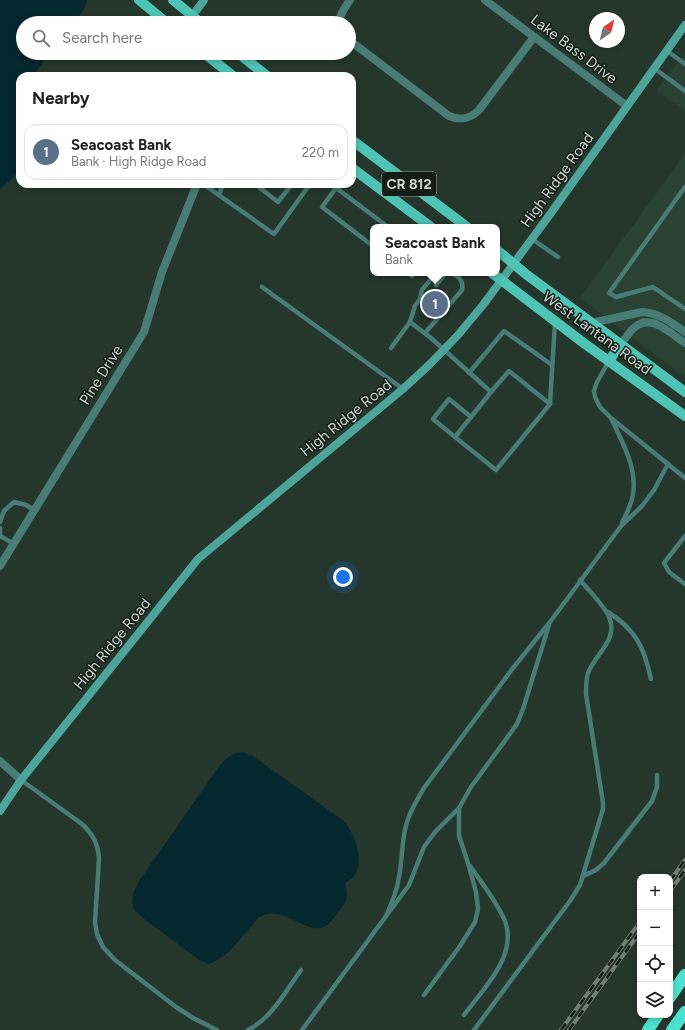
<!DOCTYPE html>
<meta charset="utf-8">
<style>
:root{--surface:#fff;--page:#f2f2f2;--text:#222;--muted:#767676;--line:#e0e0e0;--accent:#0f766e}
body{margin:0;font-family:Figtree,sans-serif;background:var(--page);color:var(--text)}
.controls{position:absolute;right:12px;bottom:12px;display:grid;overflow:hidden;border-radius:8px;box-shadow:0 2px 6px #0003}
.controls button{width:36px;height:36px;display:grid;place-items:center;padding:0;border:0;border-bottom:1px solid var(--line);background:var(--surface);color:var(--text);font:20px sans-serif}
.compass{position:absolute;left:589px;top:12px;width:36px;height:36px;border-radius:50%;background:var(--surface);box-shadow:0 2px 6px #0003;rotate:35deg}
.you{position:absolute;left:343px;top:577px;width:14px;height:14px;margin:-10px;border:3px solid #fff;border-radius:50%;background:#1a73e8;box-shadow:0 0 0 6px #1a73e833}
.badge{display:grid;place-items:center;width:26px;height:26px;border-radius:50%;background:var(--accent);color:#fff;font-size:13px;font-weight:700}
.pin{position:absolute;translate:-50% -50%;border:2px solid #fff;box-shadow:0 1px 4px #0006}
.popup{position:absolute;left:370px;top:224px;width:130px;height:52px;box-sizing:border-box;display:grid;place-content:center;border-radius:8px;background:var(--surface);filter:drop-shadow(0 1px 3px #0005);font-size:13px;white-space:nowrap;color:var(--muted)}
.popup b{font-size:15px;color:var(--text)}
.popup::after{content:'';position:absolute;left:50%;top:100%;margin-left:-8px;border:8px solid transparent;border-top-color:var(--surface)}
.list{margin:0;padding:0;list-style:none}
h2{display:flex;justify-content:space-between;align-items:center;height:52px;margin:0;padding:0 16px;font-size:17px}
h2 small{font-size:13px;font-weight:400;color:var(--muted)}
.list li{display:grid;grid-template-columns:26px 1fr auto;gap:12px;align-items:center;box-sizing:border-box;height:56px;margin:0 8px 8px;padding:0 8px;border:1px solid var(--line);border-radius:12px}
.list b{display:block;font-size:15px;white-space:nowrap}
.list p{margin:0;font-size:13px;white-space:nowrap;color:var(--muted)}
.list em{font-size:13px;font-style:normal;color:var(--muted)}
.icon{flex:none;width:22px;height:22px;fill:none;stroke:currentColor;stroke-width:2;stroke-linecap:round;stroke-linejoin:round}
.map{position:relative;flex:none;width:685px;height:1030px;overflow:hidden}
.search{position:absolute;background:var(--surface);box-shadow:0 2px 6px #0003;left:16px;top:16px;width:340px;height:44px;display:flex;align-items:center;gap:10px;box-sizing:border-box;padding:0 14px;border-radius:22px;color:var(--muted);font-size:15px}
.panel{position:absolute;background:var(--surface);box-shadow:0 2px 6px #0003;left:16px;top:72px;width:340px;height:116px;border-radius:12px}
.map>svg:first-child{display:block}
.built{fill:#294233}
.water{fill:#05282e}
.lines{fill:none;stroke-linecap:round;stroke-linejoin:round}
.lane{stroke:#487c74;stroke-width:4.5}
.street{stroke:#487c74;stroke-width:8}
.secondary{stroke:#4da499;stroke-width:8}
.primary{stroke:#4ec4b5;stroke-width:10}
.highway{stroke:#4ce0cf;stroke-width:12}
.rail-casing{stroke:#718077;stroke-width:4}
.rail{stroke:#141c17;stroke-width:2.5;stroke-dasharray:8;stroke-linecap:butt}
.labels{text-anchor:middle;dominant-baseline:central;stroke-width:3;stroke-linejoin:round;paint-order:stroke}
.shield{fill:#141c17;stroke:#949e98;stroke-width:1}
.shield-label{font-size:14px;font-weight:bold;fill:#cbd6cf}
.street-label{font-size:15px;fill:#cbd6cf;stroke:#141c17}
</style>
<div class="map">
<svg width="685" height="1030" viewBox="0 0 685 1030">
<rect width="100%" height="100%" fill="#25372c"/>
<g class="built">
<polygon points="685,54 685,111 656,90"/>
<polygon points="685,154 685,377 580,298"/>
</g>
<g class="water">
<polygon points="0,0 87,0 84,9 74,23 23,23 23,53 50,53 33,76 20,76 20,171 0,189"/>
<path d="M242,752L253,756L344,821C355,835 364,858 355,875C353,879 348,880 345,883C348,897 348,900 339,911C335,917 331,923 324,927C307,935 281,903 260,917C256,919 253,924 250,928C236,943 229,956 209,964L199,960L144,919L134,909L132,902L133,893L139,881L220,765C227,758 232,753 242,752Z"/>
</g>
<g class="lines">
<g class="lane">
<polyline points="667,51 685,64"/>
<polyline points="654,68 685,91"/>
<polyline points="203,184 274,234 310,184"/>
<polyline points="263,184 260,188 278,202 292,184"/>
<polyline points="331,184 388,227"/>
<polyline points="685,187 609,293 616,297 653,287 685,309"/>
<polyline points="336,188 322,207 373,246"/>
<polyline points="219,195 223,184"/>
<polyline points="532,239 558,257"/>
<polyline points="408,273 412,276"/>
<polyline points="436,285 445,274 448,273"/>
<polyline points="262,287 403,389"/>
<polyline points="420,299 428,295"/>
<polyline points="410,322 431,338 491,392 509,371 550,404 555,322"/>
<path d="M425,333L462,290C464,281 458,275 450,273"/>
<polyline points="391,348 410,322 415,306 420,299 422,290 436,273"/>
<polyline points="609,361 597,382 594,391 595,397 600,407 611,418 685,478"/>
<polyline points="469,373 504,331 552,365"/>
<polyline points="491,392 455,437 496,470 550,404"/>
<path d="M612,420C623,444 637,467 633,494C632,504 626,514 622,523"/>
<polyline points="455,437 433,419 449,399 471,417"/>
<polyline points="0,522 4,511 14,502 26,505 34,510"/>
<polyline points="0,528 0,536"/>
<polyline points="0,536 14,544"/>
<polyline points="685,536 664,563 669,572 685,584"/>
<path d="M608,612C636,630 644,647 651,679"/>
<path d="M21,780L82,824C93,834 98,844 99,859L95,922L97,934L103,947L115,960L176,1007L193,1018L217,1030"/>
<polyline points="583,876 596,870 604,863 652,801 657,787 657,775"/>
<path d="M386,916C392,903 397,891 399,877C403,858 401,837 408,819C412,808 418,798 424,788L513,668L550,622L621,526L642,506L654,490L668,464"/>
<polyline points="424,995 460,946 475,922 478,909 476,892 468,863 459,836 459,808 471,787 517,724 523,709 549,625"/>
<path d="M464,1015C483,989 518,956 505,921C497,902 481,882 470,866"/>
<path d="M248,1030C272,1018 285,992 301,970"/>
<polyline points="302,1030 409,885 424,847 435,832 459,808"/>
<path d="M474,1030L570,901L580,885L603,809V803L586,694C586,687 586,680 588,673C595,654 619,640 609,617C604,605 589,591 580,580"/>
</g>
<g class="street">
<polyline points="485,0 627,106"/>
<path d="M339,23C340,13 345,8 350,0"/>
<path d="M349,40L449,116C461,121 470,119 479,110L534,37"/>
<path d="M591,323L642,312C659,313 671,322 685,332"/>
<path d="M620,345C625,339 629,332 635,327C651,313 671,334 685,343"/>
<polyline points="0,566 144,332 162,272 197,184"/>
<polyline points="0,761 21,780"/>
</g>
<g class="secondary">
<polyline points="187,23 204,0"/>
<polyline points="0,811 21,780 198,559 403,389 430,364 458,335 483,305 551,213 685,25"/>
</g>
<g class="primary">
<polyline points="139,0 167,23"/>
<polyline points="173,0 201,23"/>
<polyline points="204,53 233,76"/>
<polyline points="238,53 267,76"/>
<polyline points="352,140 467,227"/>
<polyline points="352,168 431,227"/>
<polyline points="497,250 527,275 685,392"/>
<polyline points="492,273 585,344 685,416"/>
<polyline points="609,361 620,345"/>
</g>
<g class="highway">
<polyline points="670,997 685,975"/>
<polyline points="648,1030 658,1015"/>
<polyline points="672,1030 685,1012"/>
</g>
<g class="rail-casing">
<g id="rail">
<polyline points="670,881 685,860"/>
<polyline points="670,891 685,870"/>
<polyline points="561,1030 640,922"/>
<polyline points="569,1030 640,932"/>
</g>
</g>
<use href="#rail" class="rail"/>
</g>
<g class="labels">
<rect class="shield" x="382" y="172" width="54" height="24" rx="3"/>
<g class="shield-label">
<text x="409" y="184">CR 812</text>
</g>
<g class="street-label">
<text transform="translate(574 49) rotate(37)">Lake Bass Drive</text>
<text transform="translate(557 180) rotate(-54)">High Ridge Road</text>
<text transform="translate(597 333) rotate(36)">West Lantana Road</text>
<text transform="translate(101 375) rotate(-58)">Pine Drive</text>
<text transform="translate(346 418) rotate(-39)">High Ridge Road</text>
<text transform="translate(112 644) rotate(-51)">High Ridge Road</text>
</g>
</g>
</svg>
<div class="controls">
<button>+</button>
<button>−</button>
<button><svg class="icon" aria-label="locate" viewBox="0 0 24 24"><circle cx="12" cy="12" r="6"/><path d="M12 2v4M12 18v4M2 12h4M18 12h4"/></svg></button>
<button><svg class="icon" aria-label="layers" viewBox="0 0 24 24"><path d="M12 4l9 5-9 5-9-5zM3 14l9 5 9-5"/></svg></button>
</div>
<svg class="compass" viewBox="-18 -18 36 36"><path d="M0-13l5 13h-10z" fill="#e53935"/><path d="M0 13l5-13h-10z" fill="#767676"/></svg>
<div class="you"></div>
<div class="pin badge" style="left:435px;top:304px;background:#5c6f8a">1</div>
<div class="popup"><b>Seacoast Bank</b>Bank</div>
<div class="search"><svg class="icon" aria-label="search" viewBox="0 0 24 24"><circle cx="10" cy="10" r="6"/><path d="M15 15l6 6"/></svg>Search here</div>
<section class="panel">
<h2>Nearby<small></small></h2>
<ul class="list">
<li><span class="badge" style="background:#5c6f8a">1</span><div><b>Seacoast Bank</b><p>Bank · High Ridge Road</p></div><em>220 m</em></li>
</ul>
</section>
</div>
